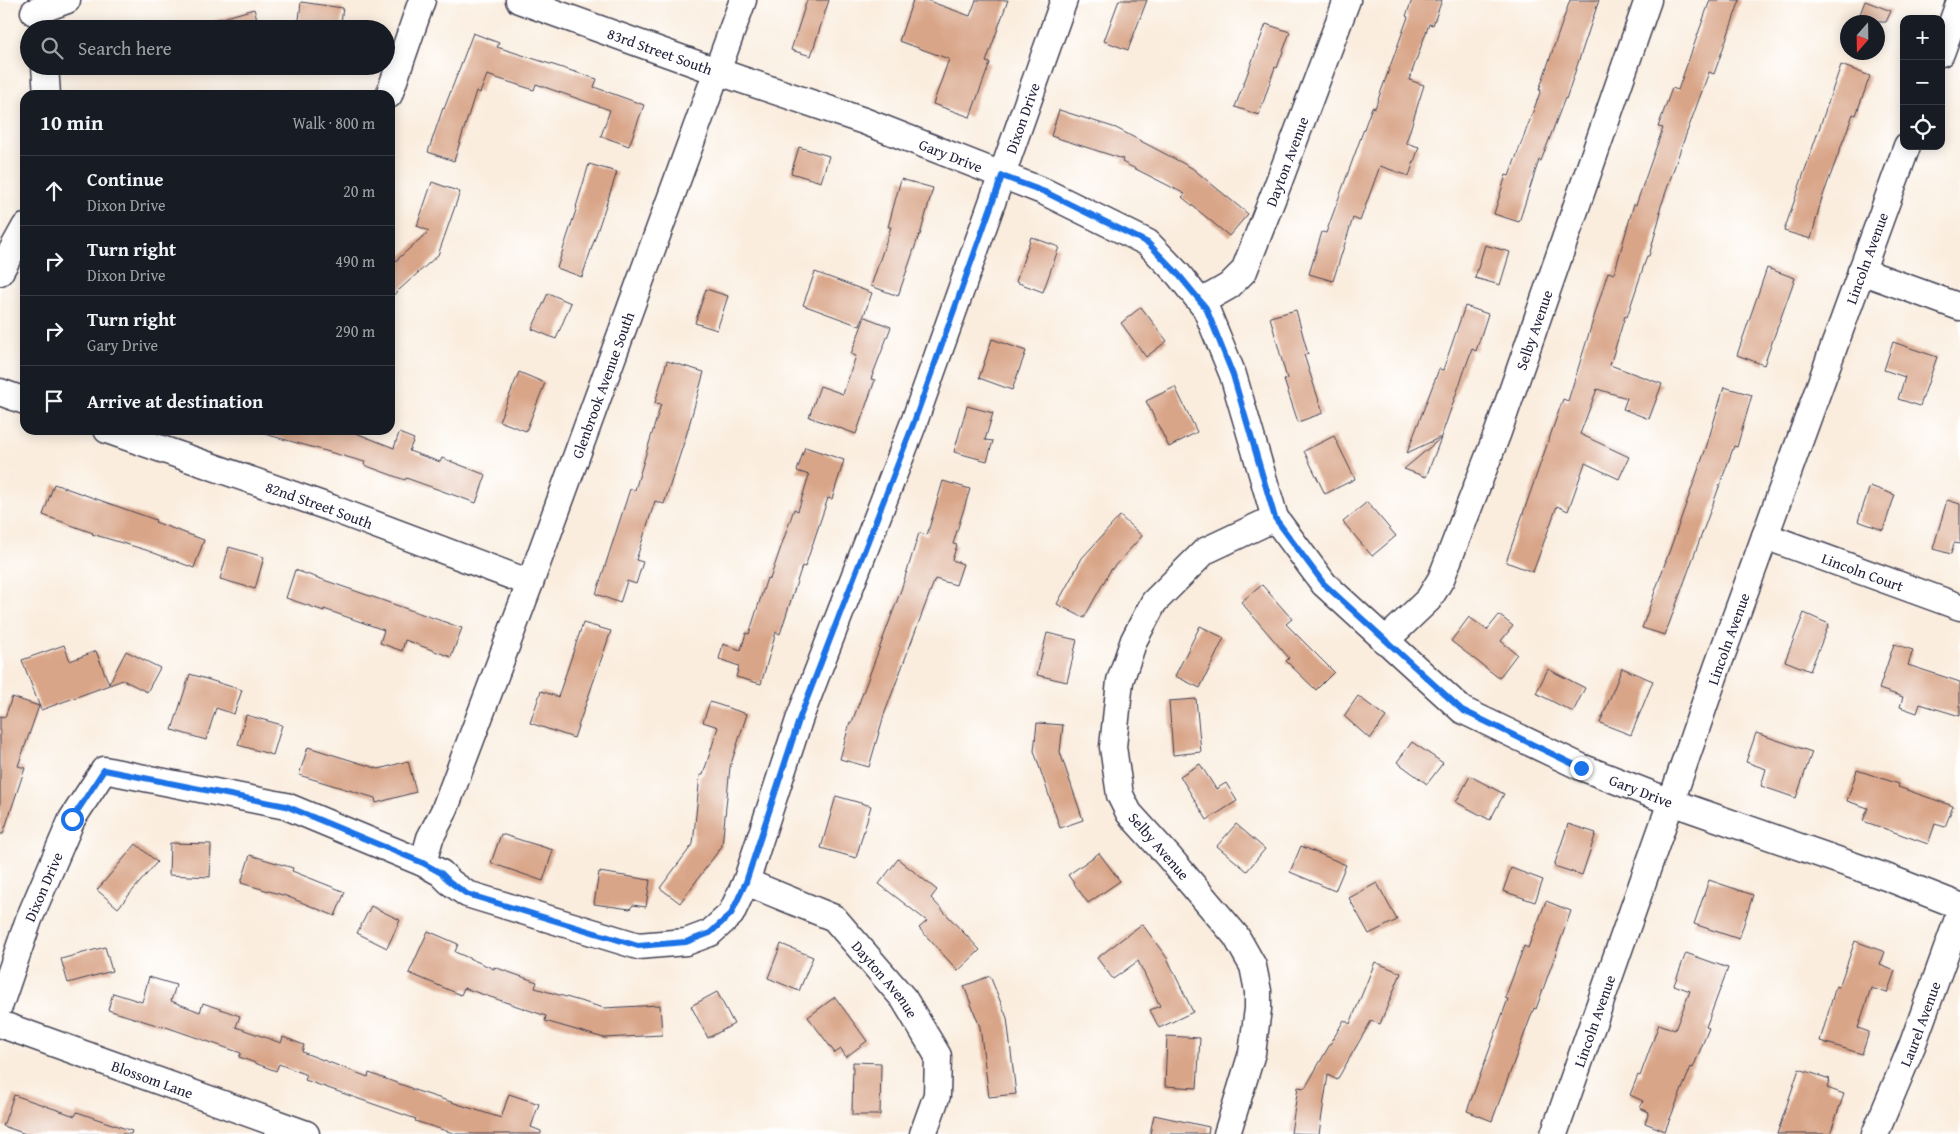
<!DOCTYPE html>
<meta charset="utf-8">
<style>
:root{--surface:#171b24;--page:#20242c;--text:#f1f3f6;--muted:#9ea1a6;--line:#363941}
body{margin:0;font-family:"Gentium Book Plus",serif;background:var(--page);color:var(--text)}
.controls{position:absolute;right:15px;top:15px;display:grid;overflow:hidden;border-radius:10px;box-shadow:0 2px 12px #0003}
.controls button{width:45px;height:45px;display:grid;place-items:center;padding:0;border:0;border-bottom:1px solid var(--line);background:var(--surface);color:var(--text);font:25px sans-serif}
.compass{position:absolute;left:1840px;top:15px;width:45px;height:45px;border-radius:50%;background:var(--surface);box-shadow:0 2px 12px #0003;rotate:200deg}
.stop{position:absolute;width:15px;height:15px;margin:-11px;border:4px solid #1a73e8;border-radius:50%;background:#fff}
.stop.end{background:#1a73e8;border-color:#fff;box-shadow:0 1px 5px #0008}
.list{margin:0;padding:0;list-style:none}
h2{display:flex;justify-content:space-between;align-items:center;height:65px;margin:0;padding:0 20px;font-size:21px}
h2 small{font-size:16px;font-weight:400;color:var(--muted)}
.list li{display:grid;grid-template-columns:32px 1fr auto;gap:15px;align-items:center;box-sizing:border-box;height:70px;padding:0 20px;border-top:1px solid var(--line)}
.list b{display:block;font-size:19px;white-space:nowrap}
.list p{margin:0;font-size:16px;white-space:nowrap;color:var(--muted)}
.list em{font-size:16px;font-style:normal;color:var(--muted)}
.icon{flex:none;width:28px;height:28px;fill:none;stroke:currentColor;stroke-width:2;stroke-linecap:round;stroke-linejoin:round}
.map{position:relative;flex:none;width:1960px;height:1134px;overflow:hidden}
.search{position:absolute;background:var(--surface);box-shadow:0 2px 12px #0003;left:20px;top:20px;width:375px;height:55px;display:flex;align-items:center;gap:12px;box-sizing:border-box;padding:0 18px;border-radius:28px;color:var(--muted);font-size:19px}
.panel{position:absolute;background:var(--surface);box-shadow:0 2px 12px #0003;left:20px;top:90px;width:375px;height:345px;border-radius:15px}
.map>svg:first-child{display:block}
.building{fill:#d9a588}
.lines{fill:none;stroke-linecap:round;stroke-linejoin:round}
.minor-casing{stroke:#424053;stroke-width:29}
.minor{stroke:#fff;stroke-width:26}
.route{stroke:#1a73e8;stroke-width:6}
.labels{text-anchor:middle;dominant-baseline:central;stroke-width:4;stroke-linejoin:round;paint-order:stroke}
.street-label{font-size:15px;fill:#22223b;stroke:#fff}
</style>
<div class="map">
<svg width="1960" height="1134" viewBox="0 0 1960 1134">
<rect width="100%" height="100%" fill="#fff"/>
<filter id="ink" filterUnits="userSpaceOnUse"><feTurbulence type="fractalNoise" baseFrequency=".02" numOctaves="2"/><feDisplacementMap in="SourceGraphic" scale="10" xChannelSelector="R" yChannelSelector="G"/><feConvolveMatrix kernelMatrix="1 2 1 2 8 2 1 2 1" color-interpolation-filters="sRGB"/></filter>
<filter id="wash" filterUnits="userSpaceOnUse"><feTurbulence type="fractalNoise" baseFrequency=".0096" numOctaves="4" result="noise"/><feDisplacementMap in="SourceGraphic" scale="20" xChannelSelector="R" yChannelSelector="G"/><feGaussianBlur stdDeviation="1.12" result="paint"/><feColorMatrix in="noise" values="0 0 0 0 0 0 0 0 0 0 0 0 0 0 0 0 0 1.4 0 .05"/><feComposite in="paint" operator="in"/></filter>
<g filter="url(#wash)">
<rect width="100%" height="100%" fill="#faedde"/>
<g id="blocks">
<g class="building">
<polygon points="807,0 829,0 811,56 791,50"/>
<polygon points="913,0 926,0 970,16 976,0 1008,0 986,62 990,63 970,117 933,104 949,59 899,41"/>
<polygon points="1119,0 1147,0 1128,50 1104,41"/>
<polygon points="1412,0 1442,0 1433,25 1429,24 1409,80 1424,85 1406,143 1419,147 1409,176 1380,166 1360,221 1353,218 1333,281 1309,274 1322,232 1326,233 1372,107 1375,108 1408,17 1406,16"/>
<polygon points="1570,0 1599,0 1566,99 1565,98 1541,161 1539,160 1519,222 1494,214 1506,175 1509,176 1541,90 1539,90"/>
<polygon points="1710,0 1740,0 1714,74 1709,72 1680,151 1659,212 1661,212 1649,256 1647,256 1627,317 1625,316 1610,365 1662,384 1649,419 1623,409 1627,398 1597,389 1580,434 1629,457 1619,479 1585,463 1568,511 1557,506 1533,572 1506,562 1563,399 1568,401 1608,272 1614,274 1634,204 1636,205 1663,128 1658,127 1672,88 1678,90"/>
<polygon points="1865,1 1891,11 1886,22 1857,22"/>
<polygon points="301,2 343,8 340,29 298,29"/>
<polygon points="254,9 260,29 203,29 202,24"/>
<polygon points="1266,24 1290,32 1277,68 1275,67 1259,115 1235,107"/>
<polygon points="473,33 499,43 497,47 597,79 594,87 644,105 629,146 601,136 610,110 536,84 534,90 487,75 480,93 476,91 454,161 428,152 443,108 444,109"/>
<polygon points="1841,65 1870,76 1856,115 1853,114 1821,201 1811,239 1784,231"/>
<polygon points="1059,110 1116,128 1192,168 1248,214 1229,236 1182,197 1185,194 1122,162 1123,159 1051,136"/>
<polygon points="799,147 829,156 821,182 791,173"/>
<polygon points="589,164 617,172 582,277 557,268 577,207 576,207"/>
<polygon points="901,179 933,188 920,235 919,235 898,296 871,286 891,227 888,227"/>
<polygon points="432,182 460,192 438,255 390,298 390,266 429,231 417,226"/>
<polygon points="1031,237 1059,247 1043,292 1016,282"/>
<polygon points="1485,245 1510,252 1500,285 1475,278"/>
<polygon points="1767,268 1795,278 1764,365 1737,355"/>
<polygon points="815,272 872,293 860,326 803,305"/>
<polygon points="706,289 728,296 717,330 695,323"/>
<polygon points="548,293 571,303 556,339 532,329"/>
<polygon points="1465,306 1488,314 1476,351 1472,349 1441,437 1407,453 1439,369 1443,370"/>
<polygon points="1141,307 1167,341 1146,357 1121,323"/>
<polygon points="1296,310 1308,354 1304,355 1323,413 1298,422 1284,380 1287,379 1270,317"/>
<polygon points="865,317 891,327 871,379 875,380 856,434 809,417 820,386 843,394 856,356 851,354"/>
<polygon points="992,339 1026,351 1012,390 979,378"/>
<polygon points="1893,342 1937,357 1920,406 1898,399 1905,377 1884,370"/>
<polygon points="667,361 704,372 686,436 664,504 655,501 636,560 643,562 636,584 627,581 620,603 596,594 630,489 635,490 661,404 655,403"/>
<polygon points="519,372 545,383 526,431 499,421"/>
<polygon points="1175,387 1197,432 1169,447 1146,401"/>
<polygon points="1724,387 1752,395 1737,447 1734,446 1665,635 1642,628 1706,448"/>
<polygon points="967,406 993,413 985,440 993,441 987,461 954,452"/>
<polygon points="265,430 348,430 394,448 399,433 414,439 409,451 440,462 442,458 486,475 476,503 406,478 405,480 364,465 365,462 265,434"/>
<polygon points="1334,436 1355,479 1325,494 1304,451"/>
<polygon points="1441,438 1426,477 1404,469"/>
<polygon points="805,447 844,460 832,499 828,498 805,567 802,566 780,634 776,632 761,684 736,677 739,666 719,659 723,644 741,650 746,633 749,634 767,578 770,579 794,509 798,511 809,475 797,471"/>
<polygon points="943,481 970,489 953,544 957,545 952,560 963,564 956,585 935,579 884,715 869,767 840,759 850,722 852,722 901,590 919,533 927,535"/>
<polygon points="54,484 156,520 155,522 204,540 194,568 146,550 92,534 93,533 43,515"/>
<polygon points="1870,486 1895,495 1883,530 1858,521"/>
<polygon points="1947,500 1960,504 1960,544 1954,543 1951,554 1933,549"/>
<polygon points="1367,502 1396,536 1372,556 1343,522"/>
<polygon points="1120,516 1142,536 1110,571 1084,618 1057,604 1082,558"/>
<polygon points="229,547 264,557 255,589 220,579"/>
<polygon points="295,570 462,628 451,657 405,640 402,651 380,643 384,630 324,609 324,611 286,598"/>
<polygon points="1262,585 1292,619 1286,624 1334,672 1316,690 1286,661 1289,658 1241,602"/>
<polygon points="1804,613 1829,624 1810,671 1785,661"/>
<polygon points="1499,615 1513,626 1501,641 1517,654 1499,678 1451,641 1469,617 1487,630"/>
<polygon points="583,623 611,631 574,738 530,723 541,691 558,697"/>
<polygon points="1200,626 1224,638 1200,688 1175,676"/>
<polygon points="1047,633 1077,640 1067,682 1037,675"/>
<polygon points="1894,644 1913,650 1908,665 1960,682 1960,716 1920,704 1917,713 1900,707 1903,697 1879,689"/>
<polygon points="64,645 70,661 96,651 109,684 126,651 160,668 147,692 123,680 41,710 22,660"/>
<polygon points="1622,668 1653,681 1631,735 1600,723"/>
<polygon points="1548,669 1585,688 1573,712 1536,693"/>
<polygon points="190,674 242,690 234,714 216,708 206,740 172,730"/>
<polygon points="1358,696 1386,717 1370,739 1344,716"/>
<polygon points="12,697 39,706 18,766 25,768 3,834 0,834 0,716 5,717"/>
<polygon points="1196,699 1201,752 1173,755 1169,701"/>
<polygon points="710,702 747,714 730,767 722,846 680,903 660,888 693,844 700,775 703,775 718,727 703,722"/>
<polygon points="246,715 282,725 273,755 238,745"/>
<polygon points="1037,723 1063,725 1060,752 1083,820 1060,828 1034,751"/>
<polygon points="1756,733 1812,752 1796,798 1761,786 1766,769 1746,762"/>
<polygon points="1412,742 1443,763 1427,784 1397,762"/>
<polygon points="308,747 379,769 408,761 416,792 376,803 375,798 299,775"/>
<polygon points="1200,764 1216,789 1226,783 1237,801 1207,820 1180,776"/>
<polygon points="1857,770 1899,784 1898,787 1953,806 1945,827 1935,824 1928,844 1863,821 1868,808 1847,801"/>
<polygon points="1470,776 1504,794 1490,820 1456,802"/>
<polygon points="836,796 871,806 856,858 821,848"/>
<polygon points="1236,824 1265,849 1247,871 1217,846"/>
<polygon points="1568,824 1596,833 1582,875 1554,866"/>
<polygon points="501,834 553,850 543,881 491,863"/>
<polygon points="170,843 211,844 210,877 169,875"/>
<polygon points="136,844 157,862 118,908 97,890"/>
<polygon points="1301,846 1346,865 1335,891 1290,872"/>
<polygon points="1099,853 1120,881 1088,903 1068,875"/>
<polygon points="250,855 293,868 292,871 345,892 335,916 286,896 241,883"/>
<polygon points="898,859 937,890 931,898 980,950 958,971 919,928 927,921 879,884"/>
<polygon points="1511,868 1543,880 1535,902 1503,891"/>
<polygon points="599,872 650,880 646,907 633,905 630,909 594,904"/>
<polygon points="1709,880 1753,895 1739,939 1694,924"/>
<polygon points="1377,883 1397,920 1369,934 1349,898"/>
<polygon points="1546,901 1571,911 1536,1009 1534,1008 1492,1121 1467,1111 1508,999 1505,998 1524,946 1528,948"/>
<polygon points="371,906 400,920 387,948 357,933"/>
<polygon points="1142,924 1167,958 1193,1012 1159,1028 1150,1010 1160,1006 1138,961 1113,979 1097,958"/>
<polygon points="428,931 458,944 455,952 494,969 494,967 537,982 535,988 604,1008 660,1005 662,1035 604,1038 545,1021 546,1016 464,988 461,995 409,973"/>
<polygon points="1855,941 1885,952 1880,965 1895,971 1887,993 1871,988 1858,1028 1869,1032 1862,1054 1820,1041 1836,986 1839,987"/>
<polygon points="781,944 813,957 799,991 768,978"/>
<polygon points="105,947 112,971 68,983 61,959"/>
<polygon points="1686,953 1728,968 1706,1027 1709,1028 1693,1068 1691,1067 1665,1131 1645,1123 1649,1112 1640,1108 1643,1101 1630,1095 1638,1075 1640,1076 1659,1024 1675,1030 1690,991 1674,985"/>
<polygon points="1375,962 1401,973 1380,1024 1371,1021 1337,1080 1328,1075 1319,1134 1291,1133 1298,1087 1305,1088 1344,1020 1350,1024"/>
<polygon points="990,976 1007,1018 1016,1094 989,1097 980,1027 964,986"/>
<polygon points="149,977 176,985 171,1001 200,1012 203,1003 240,1016 236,1027 281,1043 283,1037 304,1045 302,1052 368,1077 369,1073 411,1088 411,1089 501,1118 509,1094 539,1104 531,1127 541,1131 541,1134 456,1134 415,1121 416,1119 305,1080 307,1075 279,1064 276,1071 239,1057 241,1053 163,1026 163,1027 108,1010 113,993 142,1002"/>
<polygon points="717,992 734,1024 708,1038 691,1006"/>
<polygon points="835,997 867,1041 846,1057 841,1049 835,1053 808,1017"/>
<polygon points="1167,1036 1200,1038 1197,1088 1165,1086"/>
<polygon points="853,1062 881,1063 880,1115 852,1115"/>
<polygon points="1799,1069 1830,1079 1827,1088 1844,1094 1830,1134 1777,1134"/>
<polygon points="14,1095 75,1116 77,1112 132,1131 131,1134 26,1134 3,1126"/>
<polygon points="1154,1115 1209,1127 1208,1134 1150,1134"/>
</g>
</g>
</g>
<g filter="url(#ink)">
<use href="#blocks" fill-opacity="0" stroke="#424053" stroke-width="1"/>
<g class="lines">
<g class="minor-casing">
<g id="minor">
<path id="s1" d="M519,0L716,71L864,121L1045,192L1148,243L1178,274L1206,309L1233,375L1275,518L1324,584L1462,710L1581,767L1671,802L1886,877L1960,906"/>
<polyline points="34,12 67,0"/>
<polyline points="1941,53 1960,1"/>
<polyline points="45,66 47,95"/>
<polyline points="389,95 422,0"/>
<polyline points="1861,271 1960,307"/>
<polyline points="0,272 25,227"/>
<path id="s2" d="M1201,302L1229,286L1244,271L1275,192L1347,0"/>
<polyline points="0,392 25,401"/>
<path id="s3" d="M107,430L331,508L530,583"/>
<path id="s4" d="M1765,536L1960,607"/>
<path id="s5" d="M1385,641L1429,599L1441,579L1498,432L1648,0"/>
<path id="s6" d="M423,863L430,838L444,811L530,583L743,0"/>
<path id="s7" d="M746,882L834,918L904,999L938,1056L937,1095L923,1134"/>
<path id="s8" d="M0,1004L29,919L72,819L104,770L286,806L423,863L441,873L450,882L467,894L638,946L686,942L710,933L731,914L746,882L800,717L914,422L1064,0"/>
<path id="s9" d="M0,1024L306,1134"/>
<polyline points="1227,1134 1252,1053 1258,1009 1258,991 1253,966 1236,936 1168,856 1129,813 1120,795 1113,747 1120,681 1134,640 1154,602 1205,551 1275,518"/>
<path id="s10" d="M1554,1134L1671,802L1717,668L1907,146"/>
<path id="s11" d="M1875,1134L1912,1046L1960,913"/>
</g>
</g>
<use href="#minor" class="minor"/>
</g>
</g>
<g class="lines" filter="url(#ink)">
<polyline class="route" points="72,819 104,770 286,806 423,863 441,873 450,882 467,894 638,946 686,942 710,933 731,914 746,882 800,717 914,422 1002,176 1045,192 1148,243 1178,274 1206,308 1233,375 1275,518 1324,584 1462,710 1581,768"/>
</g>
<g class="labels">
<g class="street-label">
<text stroke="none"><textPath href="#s1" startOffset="150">83rd Street South</textPath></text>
<text stroke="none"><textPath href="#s8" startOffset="1774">Dixon Drive</textPath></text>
<text stroke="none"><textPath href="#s1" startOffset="459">Gary Drive</textPath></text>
<text stroke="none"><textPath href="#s2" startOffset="171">Dayton Avenue</textPath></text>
<text stroke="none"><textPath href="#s10" startOffset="930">Lincoln Avenue</textPath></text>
<text stroke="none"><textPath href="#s5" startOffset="350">Selby Avenue</textPath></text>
<text stroke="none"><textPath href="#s6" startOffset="511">Glenbrook Avenue South</textPath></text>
<text stroke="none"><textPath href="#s3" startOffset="225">82nd Street South</textPath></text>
<text stroke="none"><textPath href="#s4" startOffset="104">Lincoln Court</textPath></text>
<text stroke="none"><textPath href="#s10" startOffset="525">Lincoln Avenue</textPath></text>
<text stroke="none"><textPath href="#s1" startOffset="1449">Gary Drive</textPath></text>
<text transform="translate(1159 846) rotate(49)">Selby Avenue</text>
<text stroke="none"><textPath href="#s8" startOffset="125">Dixon Drive</textPath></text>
<text stroke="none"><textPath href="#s7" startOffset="175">Dayton Avenue</textPath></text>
<text stroke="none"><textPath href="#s10" startOffset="120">Lincoln Avenue</textPath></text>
<text stroke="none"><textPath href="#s11" startOffset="119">Laurel Avenue</textPath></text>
<text stroke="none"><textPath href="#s9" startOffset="162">Blossom Lane</textPath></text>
</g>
</g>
</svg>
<div class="controls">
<button>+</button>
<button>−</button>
<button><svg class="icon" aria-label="locate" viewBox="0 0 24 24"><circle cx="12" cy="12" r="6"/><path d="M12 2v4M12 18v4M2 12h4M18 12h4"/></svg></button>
</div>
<svg class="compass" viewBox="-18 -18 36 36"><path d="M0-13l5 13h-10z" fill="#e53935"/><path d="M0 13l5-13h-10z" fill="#9ea1a6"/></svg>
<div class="stop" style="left:72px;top:819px"></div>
<div class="stop end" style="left:1581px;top:768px"></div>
<div class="search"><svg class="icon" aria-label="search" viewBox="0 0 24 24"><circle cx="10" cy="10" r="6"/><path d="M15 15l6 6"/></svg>Search here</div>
<section class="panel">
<h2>10 min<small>Walk · 800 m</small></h2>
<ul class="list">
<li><svg class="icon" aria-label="ahead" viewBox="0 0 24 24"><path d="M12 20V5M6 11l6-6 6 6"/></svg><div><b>Continue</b><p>Dixon Drive</p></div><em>20 m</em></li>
<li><svg class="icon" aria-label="right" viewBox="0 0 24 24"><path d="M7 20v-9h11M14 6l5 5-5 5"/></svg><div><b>Turn right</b><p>Dixon Drive</p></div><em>490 m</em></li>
<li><svg class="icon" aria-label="right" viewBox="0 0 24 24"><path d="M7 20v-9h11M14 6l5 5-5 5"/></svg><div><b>Turn right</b><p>Gary Drive</p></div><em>290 m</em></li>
<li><svg class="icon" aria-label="arrive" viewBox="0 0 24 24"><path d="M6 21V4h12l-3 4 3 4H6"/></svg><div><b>Arrive at destination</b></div></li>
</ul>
</section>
</div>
